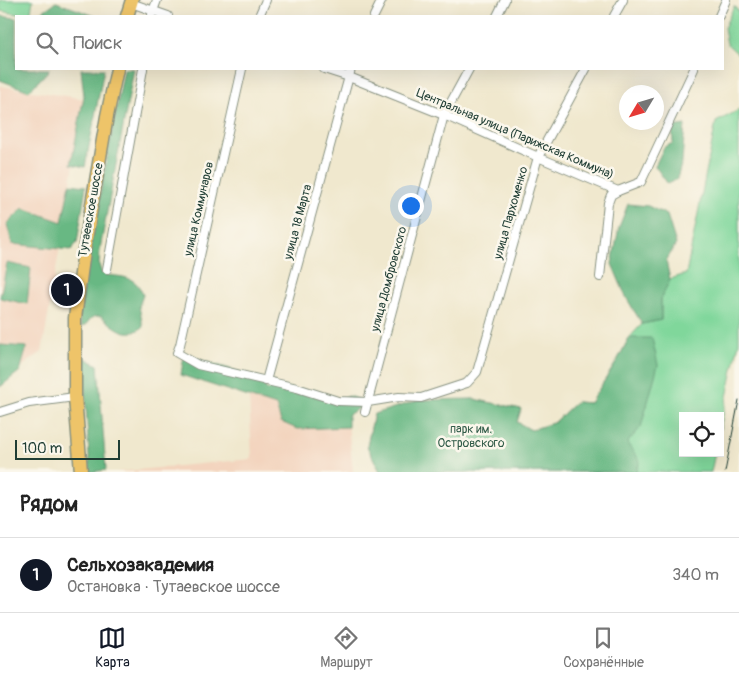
<!DOCTYPE html>
<html lang="ru">
<meta charset="utf-8">
<style>
:root{--surface:#fff;--page:#f6f6f6;--text:#222;--muted:#767676;--line:#e0e0e0;--accent:#111827}
body{margin:0;font-family:Pangolin,sans-serif;background:var(--page);color:var(--text)}
.controls{position:absolute;right:15px;bottom:15px;display:grid;overflow:hidden;border-radius:0px;box-shadow:0 5px 20px #0002}
.controls button{width:45px;height:45px;display:grid;place-items:center;padding:0;border:0;border-bottom:1px solid var(--line);background:var(--surface);color:var(--text);font:25px sans-serif}
.compass{position:absolute;left:619px;top:85px;width:45px;height:45px;border-radius:50%;background:var(--surface);box-shadow:0 5px 20px #0002;rotate:232deg}
.scale{position:absolute;left:15px;bottom:12px;width:105px;box-sizing:border-box;padding-left:5px;border:2px solid #1f3d34;border-top:0;font-size:14px;line-height:18px;white-space:nowrap;color:#1f3d34;-webkit-text-stroke:4px #fbf7ec;paint-order:stroke}
.you{position:absolute;left:410px;top:205px;width:18px;height:18px;margin:-12px;border:4px solid #fff;border-radius:50%;background:#1a73e8;box-shadow:0 0 0 8px #1a73e833}
.badge{display:grid;place-items:center;width:32px;height:32px;border-radius:50%;background:var(--accent);color:#fff;font-size:16px;font-weight:700}
.pin{position:absolute;translate:-50% -50%;border:2px solid #fff;box-shadow:0 1px 5px #0006}
.list{margin:0;padding:0;list-style:none}
h2{display:flex;justify-content:space-between;align-items:center;height:65px;margin:0;padding:0 20px;font-size:21px}
h2 small{font-size:16px;font-weight:400;color:var(--muted)}
.list li{display:grid;grid-template-columns:32px 1fr auto;gap:15px;align-items:center;box-sizing:border-box;height:75px;padding:0 20px;border-top:1px solid var(--line)}
.list b{display:block;font-size:19px;white-space:nowrap}
.list p{margin:0;font-size:16px;white-space:nowrap;color:var(--muted)}
.list em{font-size:16px;font-style:normal;color:var(--muted)}
.icon{flex:none;width:28px;height:28px;fill:none;stroke:currentColor;stroke-width:2;stroke-linecap:round;stroke-linejoin:round}
.map{position:relative;flex:none;width:739px;height:472px;overflow:hidden}
.search{position:absolute;background:var(--surface);box-shadow:0 5px 20px #0002;left:15px;right:15px;top:15px;height:55px;display:flex;align-items:center;gap:12px;box-sizing:border-box;padding:0 18px;border-radius:0px;color:var(--muted);font-size:19px}
.sheet{height:140px;background:var(--surface)}
nav{display:flex;justify-content:space-around;align-items:center;box-sizing:border-box;height:70px;border-top:1px solid var(--line);background:var(--surface);font-size:14px;color:var(--muted)}
nav a{display:grid;justify-items:center;gap:2px}
nav .on{color:var(--accent)}
.map>svg:first-child{display:block}
.built{fill:#f3d4be}
.green{fill:#80d79b;stroke:#508a68}
.forest{fill:#68b883;stroke:#447a5c}
.lines{fill:none;stroke-linecap:round;stroke-linejoin:round}
.street-casing{stroke:#889281;stroke-width:10}
.primary-casing{stroke:#889281;stroke-width:15}
.street{stroke:#fff;stroke-width:8}
.primary{stroke:#eec469;stroke-width:12}
.tram{stroke:#1f3d34;stroke-width:1}
.labels{text-anchor:middle;dominant-baseline:central;stroke-width:5;stroke-linejoin:round;paint-order:stroke}
.street-label{font-size:12px;fill:#1f3d34;stroke:#fbf7ec}
.park-label{font-size:12px;fill:#325c49;stroke:#fbf7ec}
</style>
<div class="map">
<svg width="739" height="472" viewBox="0 0 739 472">
<rect width="100%" height="100%" fill="#fbf7ec"/>
<filter id="ink" filterUnits="userSpaceOnUse"><feTurbulence type="fractalNoise" baseFrequency=".02" numOctaves="2"/><feDisplacementMap in="SourceGraphic" scale="10" xChannelSelector="R" yChannelSelector="G"/><feConvolveMatrix kernelMatrix="1 2 1 2 8 2 1 2 1" color-interpolation-filters="sRGB"/></filter>
<filter id="wash" filterUnits="userSpaceOnUse"><feTurbulence type="fractalNoise" baseFrequency=".0096" numOctaves="4" result="noise"/><feDisplacementMap in="SourceGraphic" scale="20" xChannelSelector="R" yChannelSelector="G"/><feGaussianBlur stdDeviation="1.12" result="paint"/><feColorMatrix in="noise" values="0 0 0 0 0 0 0 0 0 0 0 0 0 0 0 0 0 1.4 0 .05"/><feComposite in="paint" operator="in"/></filter>
<g filter="url(#wash)">
<rect width="100%" height="100%" fill="#f0e8ce"/>
<g class="built">
<polygon points="0,86 85,99 42,352 3,380 0,381"/>
<polygon points="249,393 347,414 353,472 116,472 252,459"/>
</g>
<g class="green">
<polygon points="0,0 33,0 30,16 0,11"/>
<polygon points="734,6 739,12 739,55 727,44 724,28"/>
<polygon points="739,110 739,342 720,429 720,416 683,416 683,453 715,453 711,472 379,472 380,471 367,446 374,414 473,399 521,409 517,422 531,430 555,422 576,402 590,403 616,363 629,338 642,324 661,320 661,299 670,279 686,274 716,122"/>
</g>
<g class="forest">
<polygon points="56,2 95,16 36,16"/>
<polygon points="0,16 16,18 16,69 50,69 29,91 0,80"/>
<polygon points="81,69 104,69 85,167 71,164 84,96"/>
<path d="M124,69H134L100,249L99,265L102,274C120,278 135,273 143,295L139,306L143,327C126,340 114,326 101,316C86,316 91,324 81,327L79,317L87,262Z"/>
<polygon points="685,125 682,161 677,179 668,184 655,166 664,147 673,143 672,127"/>
<polygon points="70,184 86,186 77,243 71,250 12,244 7,224 23,208 62,222"/>
<polygon points="628,204 648,206 667,215 676,244 666,261 670,279 661,299 661,320 642,324 626,297 612,264 619,227"/>
<polygon points="7,263 31,268 27,304 0,298"/>
<polygon points="629,338 652,338 658,365 641,427 627,443 640,461 636,472 379,472 380,471 367,446 374,414 419,400 473,399 521,409 517,422 531,430 555,422 576,402 590,403 616,363"/>
<polygon points="0,345 27,347 20,371 0,387"/>
<polygon points="184,355 260,378 267,390 281,386 338,401 349,396 358,399 362,406 348,415 348,427 297,429 281,422 276,406 181,375"/>
<polygon points="83,357 98,365 106,470 90,472"/>
</g>
</g>
<g filter="url(#ink)">
<g class="lines">
<g class="street-casing">
<g id="street">
<polyline points="131,3 168,16"/>
<polyline points="152,14 157,0"/>
<polyline points="259,16 266,0"/>
<polyline points="374,16 382,0"/>
<polyline points="497,16 505,0"/>
<polyline points="614,16 623,0"/>
<polyline points="719,16 726,0"/>
<polyline points="242,69 180,345 177,353 198,365 297,388 338,401 368,402 399,397 421,398 467,383 477,372 538,157 586,69"/>
<polyline points="324,69 349,77 444,115 538,157 618,191 641,182 694,69"/>
<polyline points="107,269 143,69"/>
<polyline points="600,277 608,203 611,195 618,191"/>
<polyline points="266,381 351,69"/>
<polyline points="0,412 29,403 75,397"/>
<polyline points="365,412 444,115 469,69"/>
</g>
</g>
<g class="primary-casing">
<g id="primary">
<polyline points="127,16 132,0"/>
<polyline points="81,472 75,397 75,318 84,251 107,116 117,69"/>
</g>
</g>
<use href="#street" class="street"/>
<use href="#primary" class="primary"/>
<polyline class="tram" points="725,472 739,400"/>
</g>
</g>
<g class="labels">
<g class="street-label">
<text transform="translate(515 134) rotate(23)">Центральная улица (Парижская Коммуна)</text>
<text transform="translate(199 209) rotate(-77)">улица Коммунаров</text>
<text transform="translate(91 210) rotate(-80)">Тутаевское шоссе</text>
<text transform="translate(511 213) rotate(-74)">улица Пархоменко</text>
<text transform="translate(298 222) rotate(-75)">улица 18 Марта</text>
<text transform="translate(389 279) rotate(-75)">улица Домбровского</text>
</g>
<g class="park-label">
<text x="471" y="429">парк им.<tspan x="471" dy="14">Островского</tspan></text>
</g>
</g>
</svg>
<div class="controls">
<button><svg class="icon" aria-label="locate" viewBox="0 0 24 24"><circle cx="12" cy="12" r="6"/><path d="M12 2v4M12 18v4M2 12h4M18 12h4"/></svg></button>
</div>
<svg class="compass" viewBox="-18 -18 36 36"><path d="M0-13l5 13h-10z" fill="#e53935"/><path d="M0 13l5-13h-10z" fill="#767676"/></svg>
<div class="scale">100 m</div>
<div class="you"></div>
<div class="pin badge" style="left:67px;top:290px">1</div>
<div class="search"><svg class="icon" aria-label="search" viewBox="0 0 24 24"><circle cx="10" cy="10" r="6"/><path d="M15 15l6 6"/></svg>Поиск</div>
</div>
<section class="sheet">
<h2>Рядом<small></small></h2>
<ul class="list">
<li><span class="badge">1</span><div><b>Сельхозакадемия</b><p>Остановка · Тутаевское шоссе</p></div><em>340 m</em></li>
</ul>
</section>
<nav>
<a class="on"><svg class="icon" aria-label="map" viewBox="0 0 24 24"><path d="M3 6l6-2 6 2 6-2v14l-6 2-6-2-6 2zM9 4v14M15 6v14"/></svg>Карта</a>
<a><svg class="icon" aria-label="directions" viewBox="0 0 24 24"><path d="M12 3l9 9-9 9-9-9zM9 14v-3h6M13 9l2 2-2 2"/></svg>Маршрут</a>
<a><svg class="icon" aria-label="saved" viewBox="0 0 24 24"><path d="M7 4h10v16l-5-4-5 4z"/></svg>Сохранённые</a>
</nav>
